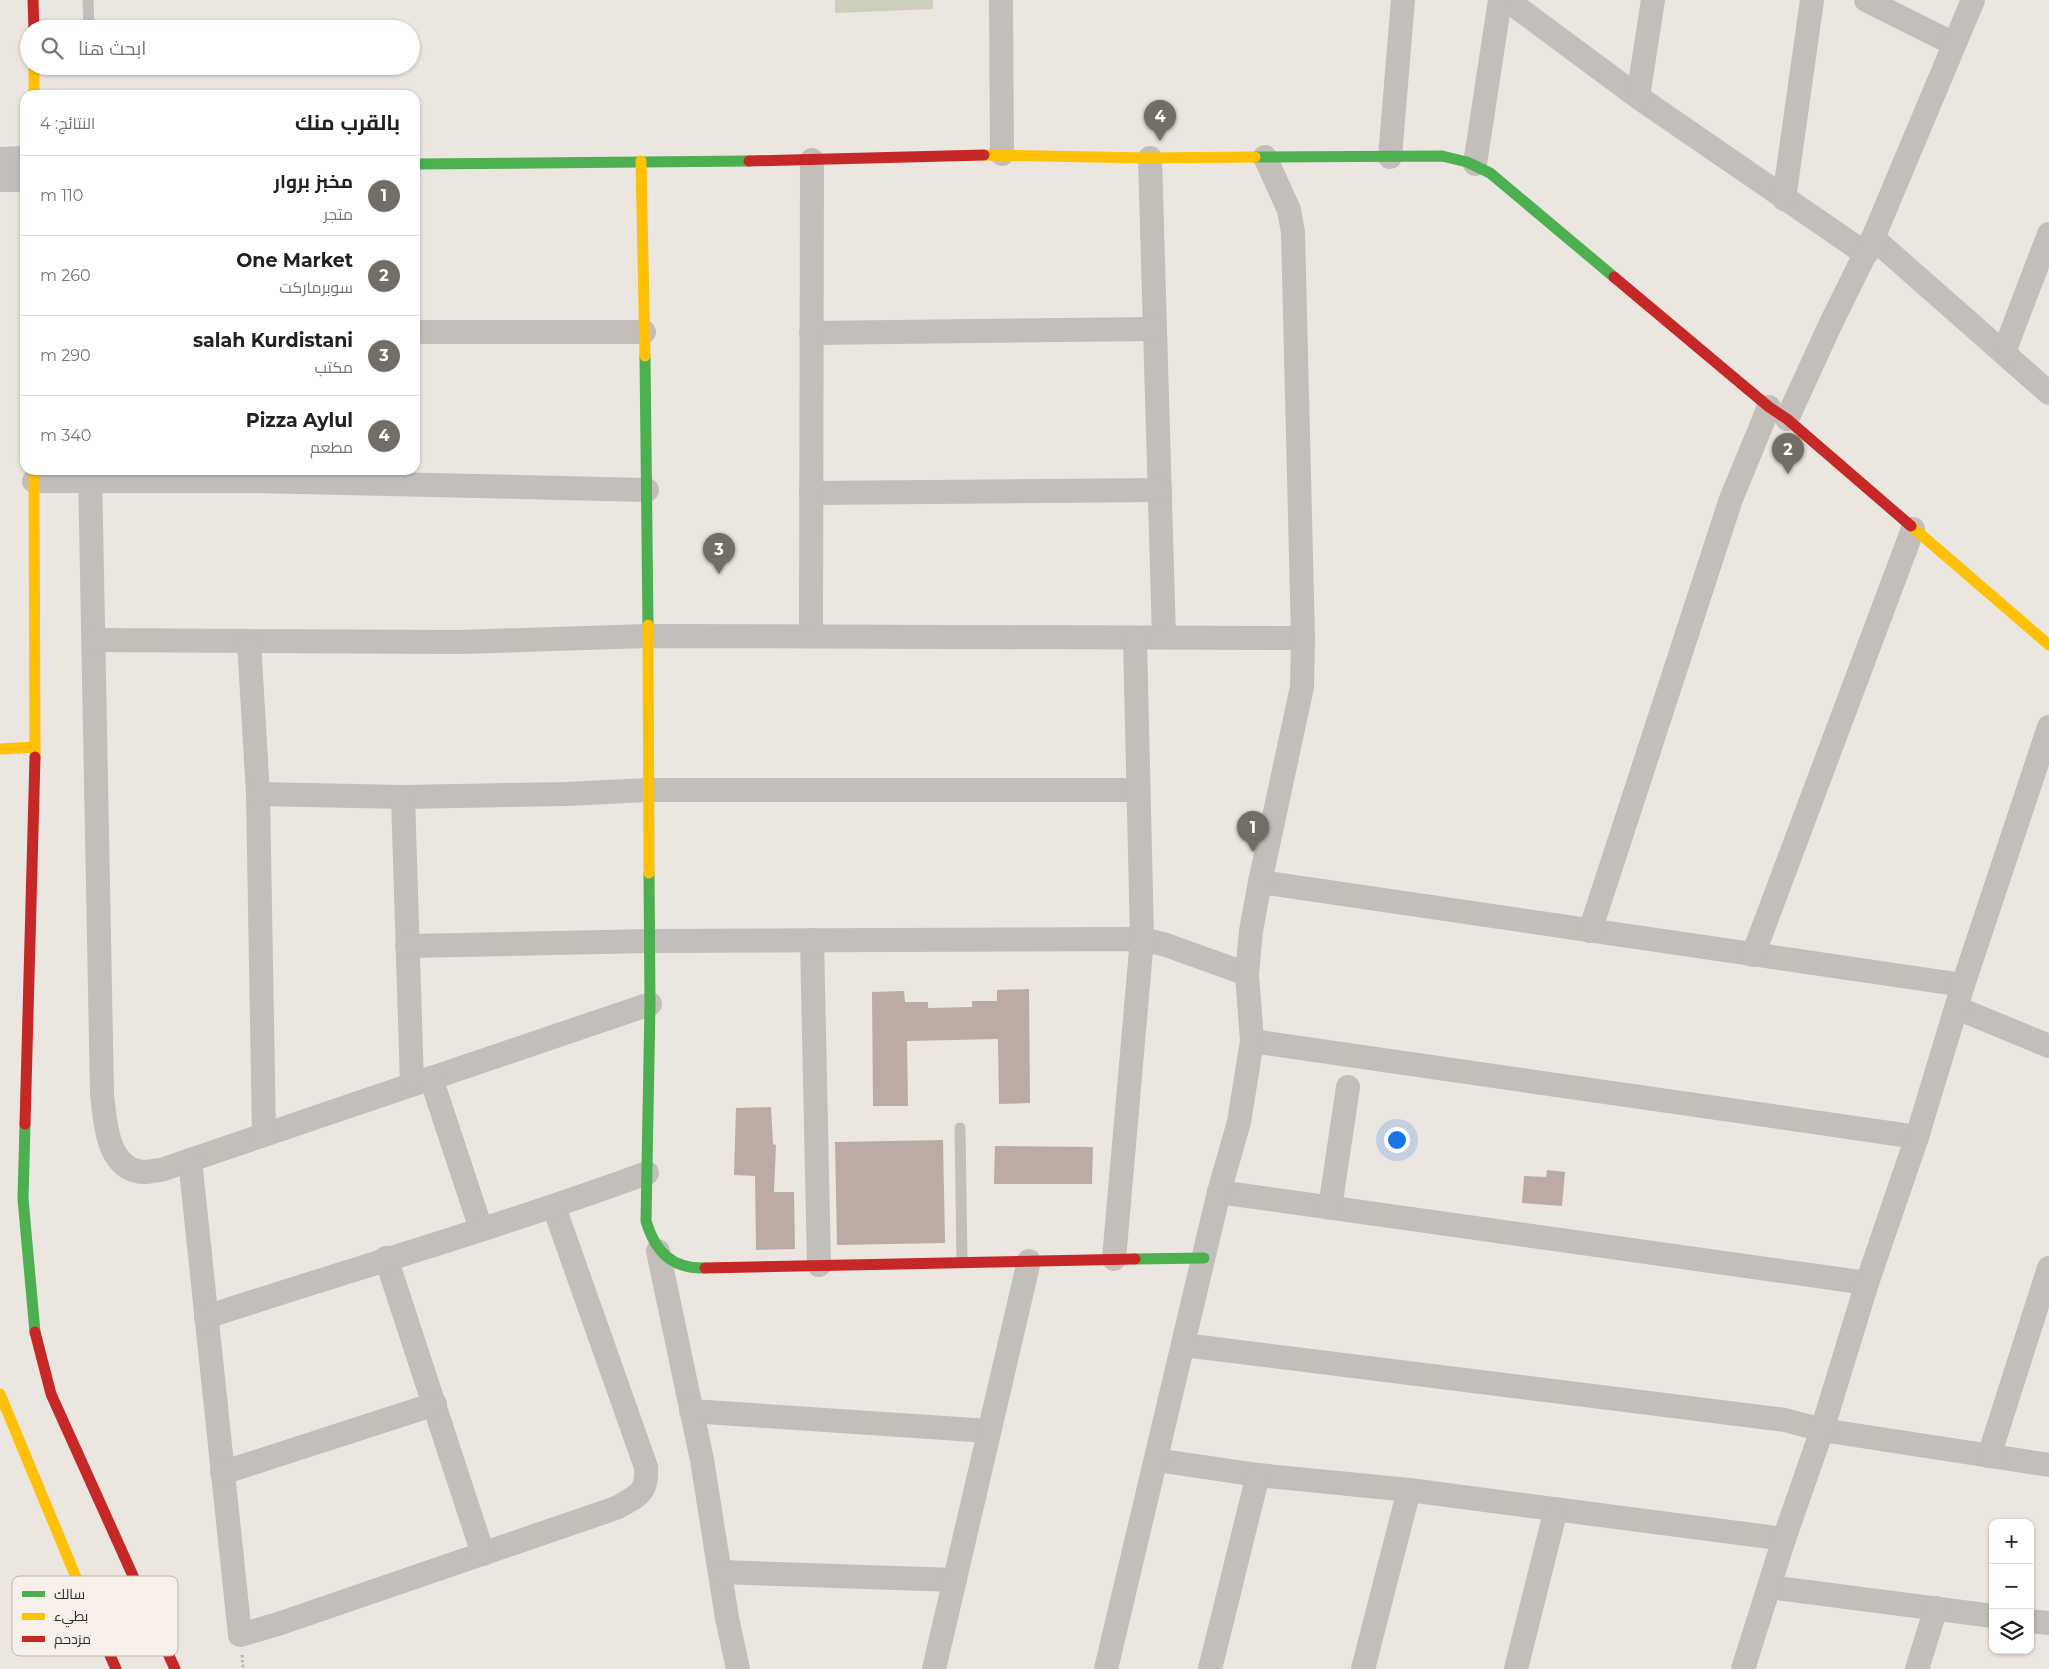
<!DOCTYPE html>
<html lang="ar">
<meta charset="utf-8">
<style>
:root{--surface:#fff;--page:#f6f6f6;--text:#202124;--muted:#757577;--line:#e0e0e0;--accent:#736d68}
body{margin:0;font-family:Montserrat,Cairo,sans-serif;background:var(--page);color:var(--text);direction:rtl}
.controls{position:absolute;right:15px;bottom:15px;display:grid;overflow:hidden;border-radius:10px;box-shadow:0 1px 4px #0004}
.controls button{width:45px;height:45px;display:grid;place-items:center;padding:0;border:0;border-bottom:1px solid var(--line);background:var(--surface);color:var(--text);font:25px sans-serif}
.you{position:absolute;left:1396px;top:1139px;width:18px;height:18px;margin:-12px;border:4px solid #fff;border-radius:50%;background:#1a73e8;box-shadow:0 0 0 8px #1a73e833}
.badge{display:grid;place-items:center;width:32px;height:32px;border-radius:50%;background:var(--accent);color:#fff;font-size:16px;font-weight:700}
.pin{position:absolute;translate:-50% -41px;filter:drop-shadow(0 1px 2px #0008)}
.pin::after{content:'';position:absolute;top:26px;width:18px;height:15px;background:inherit;clip-path:polygon(0 0,100% 0,50% 100%)}
.list{margin:0;padding:0;list-style:none}
h2{display:flex;justify-content:space-between;align-items:center;height:65px;margin:0;padding:0 20px;font-size:21px}
h2 small{font-size:16px;font-weight:400;color:var(--muted)}
.list li{display:grid;grid-template-columns:32px 1fr auto;gap:15px;align-items:center;box-sizing:border-box;height:80px;padding:0 20px;border-top:1px solid var(--line)}
.list b{display:block;font-size:19px;white-space:nowrap}
.list p{margin:0;font-size:16px;white-space:nowrap;color:var(--muted)}
.list em{font-size:16px;font-style:normal;color:var(--muted)}
.icon{flex:none;width:28px;height:28px;fill:none;stroke:currentColor;stroke-width:2;stroke-linecap:round;stroke-linejoin:round}
.map{position:relative;flex:none;width:2049px;height:1669px;overflow:hidden;direction:ltr}
.search{position:absolute;background:var(--surface);box-shadow:0 1px 4px #0004;left:20px;top:20px;width:400px;height:55px;display:flex;align-items:center;gap:12px;box-sizing:border-box;padding:0 18px;border-radius:28px;color:var(--muted);font-size:19px}
.panel{position:absolute;background:var(--surface);box-shadow:0 1px 4px #0004;left:20px;top:90px;width:400px;height:385px;border-radius:15px;direction:rtl}
.map>svg:first-child{display:block}
.green{fill:#cccfbc}
.building{fill:#bcaba4}
.lines{fill:none;stroke-linecap:round;stroke-linejoin:round}
.path{stroke:#bcb6b2;stroke-width:3;stroke-dasharray:2.5 2.5;stroke-linecap:butt}
.lane{stroke:#c3beba;stroke-width:11}
.street{stroke:#c3beba;stroke-width:24}
.fast{stroke:#4caf50;stroke-width:11}
.slow{stroke:#ffc107;stroke-width:11}
.jam{stroke:#c62828;stroke-width:11}
.key{fill:#f7f0e8;stroke:#bcb5ae;stroke-width:1}
.key-label{font-size:14px;fill:#332c28}
</style>
<div class="map">
<svg width="2049" height="1669" viewBox="0 0 2049 1669">
<rect width="100%" height="100%" fill="#ebe6e0"/>
<polygon class="green" points="835,0 933,0 933,9 835,13"/>
<g class="building">
<polygon points="1029,989 1030,1103 999,1104 998,1039 907,1041 908,1106 873,1106 872,992 904,991 905,1002 928,1002 928,1008 972,1007 972,1001 997,1001 997,990"/>
<polygon points="771,1107 773,1144 776,1145 774,1192 794,1192 795,1249 756,1250 755,1176 734,1175 736,1108"/>
<polygon points="943,1140 945,1243 837,1245 835,1142"/>
<polygon points="995,1146 1093,1147 1092,1184 994,1184"/>
<polygon points="1547,1170 1565,1172 1562,1206 1522,1203 1524,1176 1546,1177"/>
</g>
<g class="lines">
<polyline class="path" points="242,1655 243,1669"/>
<g class="lane">
<polyline points="88,0 89,29"/>
<polyline points="960,1128 962,1262"/>
</g>
<g class="street">
<polyline points="1001,0 1002,154"/>
<polyline points="1507,0 1638,97 1866,254"/>
<polyline points="1866,0 1954,44"/>
<polyline points="1638,97 1653,0"/>
<polyline points="1390,157 1403,0"/>
<polyline points="1150,158 1164,637"/>
<polyline points="0,159 25,158"/>
<polyline points="1475,164 1500,0"/>
<polyline points="0,180 25,180"/>
<polyline points="1784,199 1812,0"/>
<polyline points="1873,238 2049,393"/>
<polyline points="415,332 644,332"/>
<polyline points="811,333 1155,329"/>
<polyline points="2004,352 2049,234"/>
<polyline points="1787,419 1832,321 1873,238 1973,0"/>
<path d="M90,470L102,1093C105,1120 106,1171 145,1172C150,1172 156,1170 161,1170L650,1004"/>
<polyline points="34,481 254,481 647,490"/>
<polyline points="811,493 1160,490"/>
<polyline points="811,636 812,160"/>
<polyline points="94,640 459,642 648,636 1303,638"/>
<polyline points="249,642 258,794 264,1135"/>
<polyline points="258,794 403,797 566,794 648,790 1138,790"/>
<polyline points="403,797 412,1084"/>
<polyline points="1260,882 1963,985"/>
<polyline points="1590,931 1731,499 1769,407"/>
<polyline points="812,940 819,1265"/>
<polyline points="407,946 650,941 1142,939 1166,945 1247,974"/>
<polyline points="1753,955 1913,529"/>
<polyline points="1957,1008 2049,1046"/>
<polyline points="1252,1041 1917,1137"/>
<polyline points="431,1078 481,1229"/>
<path d="M190,1160L240,1635L278,1624L616,1508C637,1496 648,1494 646,1467L554,1207"/>
<polyline points="1219,1192 1867,1283"/>
<polyline points="1330,1208 1348,1087"/>
<polyline points="658,1251 702,1460 727,1618 738,1669"/>
<polyline points="386,1258 483,1554"/>
<polyline points="1114,1259 1142,939 1135,638"/>
<path d="M206,1317C353,1269 502,1226 647,1173"/>
<polyline points="1184,1345 1785,1420 1822,1430 2049,1465"/>
<polyline points="691,1411 989,1431"/>
<polyline points="1989,1456 2049,1268"/>
<polyline points="1156,1460 1258,1475 1409,1490 1784,1539"/>
<polyline points="222,1473 435,1404"/>
<polyline points="720,1572 955,1580"/>
<polyline points="1770,1587 1993,1616"/>
<polyline points="2030,1621 2049,1623"/>
<polyline points="934,1669 1029,1261"/>
<polyline points="1106,1669 1219,1192 1239,1122 1252,1041 1247,974 1251,931 1260,882 1302,687 1303,638 1293,232 1289,210 1265,157"/>
<polyline points="1210,1669 1258,1475"/>
<polyline points="1363,1669 1409,1490"/>
<polyline points="1516,1669 1556,1509"/>
<polyline points="1743,1669 1784,1539 1822,1430 1867,1283 1917,1137 1963,985 2049,727"/>
<polyline points="1917,1669 1936,1608"/>
</g>
<g class="fast">
<polyline points="1255,157 1442,156 1467,162 1490,173 1614,277"/>
<polyline points="415,164 749,161"/>
<polyline points="645,356 648,625"/>
<path d="M649,873L650,1004L646,1221C655,1251 671,1269 705,1268"/>
<polyline points="25,1124 23,1199 35,1332"/>
<polyline points="1135,1259 1204,1258"/>
</g>
<g class="slow">
<polyline points="34,66 34,95"/>
<polyline points="984,155 1147,158 1255,157"/>
<polyline points="641,161 645,356"/>
<polyline points="34,470 35,757"/>
<polyline points="1911,526 2049,645"/>
<polyline points="648,625 649,873"/>
<polyline points="0,749 35,747"/>
<polyline points="0,1394 78,1582"/>
</g>
<g class="jam">
<polyline points="33,0 34,29"/>
<polyline points="749,161 984,155"/>
<polyline points="1614,277 1769,407 1787,419 1911,526"/>
<polyline points="25,1124 35,757"/>
<polyline points="705,1268 1135,1259"/>
<polyline points="35,1332 51,1394 175,1669"/>
<polyline points="78,1582 116,1669"/>
</g>
</g>
<rect x="12" y="1576" width="166" height="80" rx="8" class="key"/>
<rect x="22" y="1591" width="23" height="6" fill="#4caf50"/>
<rect x="22" y="1613" width="23" height="7" fill="#ffc107"/>
<rect x="22" y="1636" width="23" height="6" fill="#c62828"/>
<g class="key-label">
<text x="54" y="1599">سالك</text>
<text x="54" y="1621">بطيء</text>
<text x="54" y="1644">مزدحم</text>
</g>
</svg>
<div class="controls">
<button>+</button>
<button>−</button>
<button><svg class="icon" aria-label="layers" viewBox="0 0 24 24"><path d="M12 4l9 5-9 5-9-5zM3 14l9 5 9-5"/></svg></button>
</div>
<div class="you"></div>
<div class="pin badge" style="left:1253px;top:852px">1</div>
<div class="pin badge" style="left:1788px;top:474px">2</div>
<div class="pin badge" style="left:719px;top:574px">3</div>
<div class="pin badge" style="left:1160px;top:141px">4</div>
<div class="search"><svg class="icon" aria-label="search" viewBox="0 0 24 24"><circle cx="10" cy="10" r="6"/><path d="M15 15l6 6"/></svg>ابحث هنا</div>
<section class="panel">
<h2>بالقرب منك<small>النتائج: 4</small></h2>
<ul class="list">
<li><span class="badge">1</span><div><b>مخبز بروار</b><p>متجر</p></div><em>110 m</em></li>
<li><span class="badge">2</span><div><b>One Market</b><p>سوبرماركت</p></div><em>260 m</em></li>
<li><span class="badge">3</span><div><b>salah Kurdistani</b><p>مكتب</p></div><em>290 m</em></li>
<li><span class="badge">4</span><div><b>Pizza Aylul</b><p>مطعم</p></div><em>340 m</em></li>
</ul>
</section>
</div>
